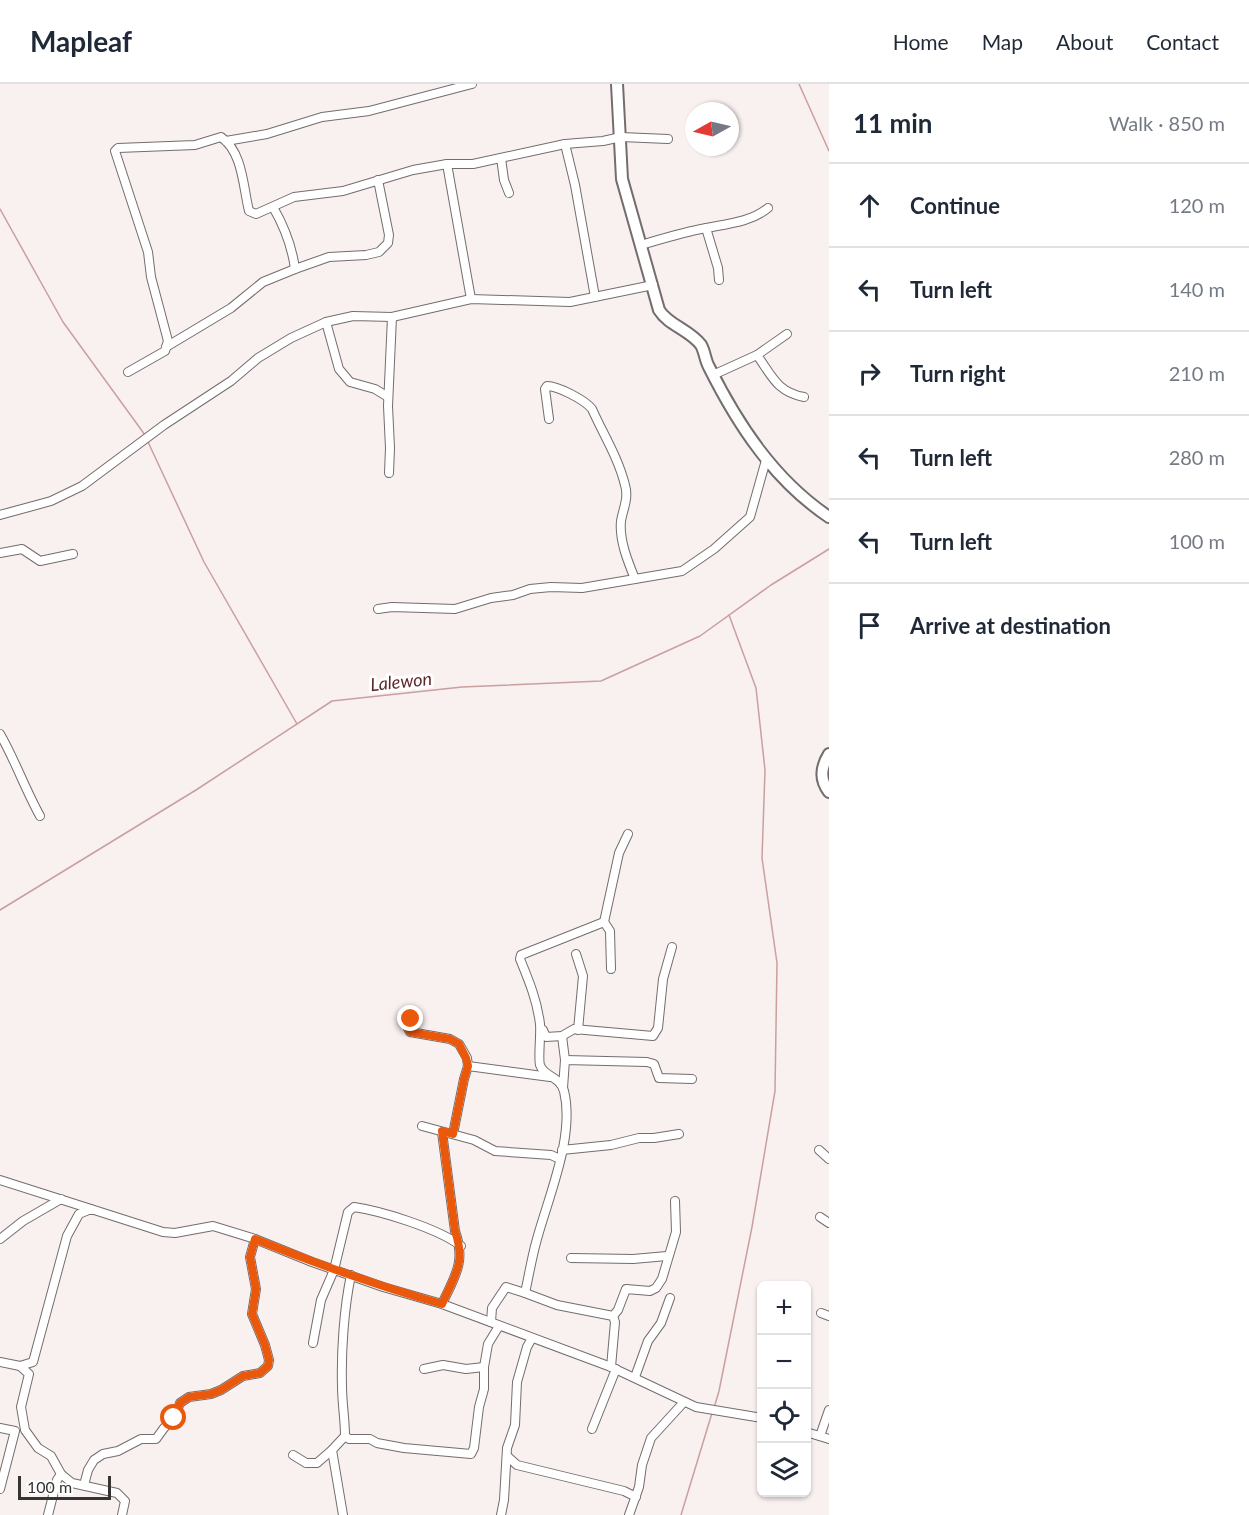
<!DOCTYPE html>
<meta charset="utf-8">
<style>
:root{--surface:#fff;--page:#f2f2f3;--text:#1f2937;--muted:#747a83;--line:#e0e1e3}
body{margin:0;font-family:Lato,sans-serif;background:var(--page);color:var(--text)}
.controls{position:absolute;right:18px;bottom:18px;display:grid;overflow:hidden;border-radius:9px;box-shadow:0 2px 4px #0004}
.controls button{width:54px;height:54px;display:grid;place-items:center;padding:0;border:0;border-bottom:2px solid var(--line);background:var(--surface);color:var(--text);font:30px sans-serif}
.compass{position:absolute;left:685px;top:18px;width:54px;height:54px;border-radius:50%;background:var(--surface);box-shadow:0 2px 4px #0004;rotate:262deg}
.scale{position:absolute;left:18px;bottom:15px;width:93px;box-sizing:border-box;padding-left:6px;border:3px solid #363333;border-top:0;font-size:16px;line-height:21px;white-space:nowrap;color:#363333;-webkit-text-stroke:4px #fff;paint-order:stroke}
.stop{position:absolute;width:18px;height:18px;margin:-14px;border:4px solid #ea580c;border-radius:50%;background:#fff}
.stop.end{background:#ea580c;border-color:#fff;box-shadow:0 2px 6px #0008}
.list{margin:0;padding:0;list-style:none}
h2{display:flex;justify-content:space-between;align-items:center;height:78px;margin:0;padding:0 24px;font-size:26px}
h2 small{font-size:20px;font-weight:400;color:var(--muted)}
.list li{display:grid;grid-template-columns:39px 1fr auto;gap:18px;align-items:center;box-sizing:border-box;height:84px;padding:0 24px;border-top:2px solid var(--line)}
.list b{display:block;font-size:22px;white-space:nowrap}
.list em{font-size:20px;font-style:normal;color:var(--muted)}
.icon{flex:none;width:33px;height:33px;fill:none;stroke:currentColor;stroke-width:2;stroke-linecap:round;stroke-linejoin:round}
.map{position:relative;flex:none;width:829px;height:1431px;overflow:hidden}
header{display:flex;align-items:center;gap:36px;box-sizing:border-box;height:84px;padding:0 30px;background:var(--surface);border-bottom:2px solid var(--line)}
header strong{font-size:28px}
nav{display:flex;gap:33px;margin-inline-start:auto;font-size:21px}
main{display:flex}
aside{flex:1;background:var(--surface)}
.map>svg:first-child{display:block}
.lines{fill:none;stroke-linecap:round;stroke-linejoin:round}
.stream{stroke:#ca9f9f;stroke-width:1.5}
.street-casing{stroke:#746d6d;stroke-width:10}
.secondary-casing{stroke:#746d6d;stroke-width:14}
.street{stroke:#fff;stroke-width:8}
.secondary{stroke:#fff;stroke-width:10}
.route{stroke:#ea580c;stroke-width:8}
.labels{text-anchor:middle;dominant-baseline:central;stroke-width:6;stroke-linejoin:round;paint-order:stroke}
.water-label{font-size:18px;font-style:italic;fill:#5e272b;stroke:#fff}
</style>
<header>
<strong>Mapleaf</strong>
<nav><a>Home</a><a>Map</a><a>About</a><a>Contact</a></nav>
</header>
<main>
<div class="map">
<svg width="829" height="1431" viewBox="0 0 829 1431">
<rect width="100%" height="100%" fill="#f9f0f0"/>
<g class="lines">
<g class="stream">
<polyline points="799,0 829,67"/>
<polyline points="0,125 63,238 145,351"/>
<polyline points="148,358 204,478 297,640"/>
<polyline points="0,826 196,706 332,617 462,603 601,597 700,552 771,501 829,465"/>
<polyline points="714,1324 719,1307 752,1143 775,1007 777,879 762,774 765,686 756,604 729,531"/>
<polyline points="681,1431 712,1329"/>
</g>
<g class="street-casing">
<g id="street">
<polyline points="226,57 267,50 322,33 369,27 472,0"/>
<polyline points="565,60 575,101 595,213"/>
<polyline points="501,74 504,96 509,109"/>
<polyline points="447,80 471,215"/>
<path d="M273,123C284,142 292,162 295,185"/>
<polyline points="706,144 718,184 719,196"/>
<path d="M641,161C661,155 681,149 701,145C724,140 750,139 768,124"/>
<polyline points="326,238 339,285 350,298 375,305 388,313"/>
<polyline points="166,263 231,224 263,198 295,185 329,173 366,171 379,168 388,159 389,151 378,96"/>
<path d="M757,271C772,292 777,308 804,313"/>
<path d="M128,288L165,267L168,257L151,193L148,168L115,67L118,64L195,61L221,53C243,68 243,103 249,127L256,130L294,113L343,107L413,86L447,80H473L565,60L603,57L621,53L668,55"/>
<polyline points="713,291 757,271 787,250"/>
<path d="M549,335L545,305L547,302C558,302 585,316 592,325C603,350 618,373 625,401C629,414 623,425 621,437C619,456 628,478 635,495"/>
<polyline points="389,389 390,364 388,322 392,233"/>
<polyline points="0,431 51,417 82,402 164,341 231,297 258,274 291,254 326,238 353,232 392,233 471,215 570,218 653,201"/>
<polyline points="0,469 22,465 40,477 73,470"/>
<polyline points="378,525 392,523 455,525 491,514 513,511 530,505 551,503 582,504 682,487 714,465 750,433 766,376"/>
<path d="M0,650C15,676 25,705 40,732"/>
<polyline points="604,838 619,769 628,750"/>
<polyline points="576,870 583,892 578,946"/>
<polyline points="411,935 408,944 410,948 450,955 459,960 467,974 468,982 464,995 453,1050"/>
<polyline points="543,946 546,953 562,952 574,945 653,952 658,944 663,895 672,863"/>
<polyline points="562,952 565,976"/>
<polyline points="468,982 550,993"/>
<polyline points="563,1004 565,976 647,978 654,980 659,994 692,995"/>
<polyline points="422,1042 474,1056 495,1067 551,1071 560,1075"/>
<polyline points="562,1066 611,1061 639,1054 654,1054 679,1050"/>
<polyline points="819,1066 829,1075"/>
<polyline points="0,1096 91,1125"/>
<polyline points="820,1133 829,1139"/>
<polyline points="0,1155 23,1137 61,1115"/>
<polyline points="571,1174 633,1175 667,1172"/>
<polyline points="525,1209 557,1221 613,1232 615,1238 611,1283"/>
<path d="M442,1220C455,1192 466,1178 455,1147L442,1048"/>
<polyline points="821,1229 829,1232"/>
<polyline points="613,1232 618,1226 626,1205 650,1207 656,1204 662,1195 676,1148 675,1117"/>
<path d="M491,1238L492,1224L506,1203L525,1209C529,1191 532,1172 537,1155C549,1111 575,1052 564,1007C560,992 544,993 540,981C538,975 541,950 540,940C537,916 529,897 520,875L521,871L604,838L610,847L611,885"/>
<path d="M313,1259L321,1216L334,1186L348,1128L354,1123C382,1127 439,1145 461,1162"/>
<polyline points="0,1278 20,1282"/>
<polyline points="424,1285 443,1281 466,1285 484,1283"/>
<polyline points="635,1293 648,1257 661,1239 670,1214"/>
<polyline points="0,1344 15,1347 0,1405"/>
<polyline points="592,1345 616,1285"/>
<polyline points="806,1348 829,1355"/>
<polyline points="345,1352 349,1355 370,1355 377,1359 404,1364 471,1370 474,1364 479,1323 484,1305 484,1283 488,1260 499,1242"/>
<polyline points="820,1352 829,1326"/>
<polyline points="293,1371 306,1379 317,1379 332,1366"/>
<polyline points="507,1372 517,1381 624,1407 636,1413"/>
<polyline points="61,1390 72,1399 117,1409 125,1417 122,1431"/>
<polyline points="84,1401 88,1386 94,1376 103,1370 118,1367 141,1355 156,1355 164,1344 174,1334 180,1319 189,1313 211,1310 221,1306 243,1292 260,1289 268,1282 269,1276 265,1261 252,1230 256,1205 250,1173 255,1155"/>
<polyline points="48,1431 57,1396 61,1390 51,1372 38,1364 25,1346 21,1323 29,1290 20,1282 33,1278 67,1152 79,1130 91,1125 163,1148 175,1149 213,1142 255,1155 312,1178 383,1203 442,1220 611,1283 696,1323 762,1334"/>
<path d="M343,1431L332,1366L345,1352C345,1335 342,1319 342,1302C341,1268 344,1224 351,1191"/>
<polyline points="501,1431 504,1416 507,1364 515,1341 517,1298 527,1263 532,1254"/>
<polyline points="629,1431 639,1403 642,1381 651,1354 683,1319"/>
</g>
</g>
<g class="secondary-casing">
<g id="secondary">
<path d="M617,0L622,95L659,226C668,241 690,246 701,261C705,268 705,276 709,283C738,341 774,396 829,433"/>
<path d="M829,670C821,683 819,695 829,708"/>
</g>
</g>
<use href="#street" class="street"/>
<use href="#secondary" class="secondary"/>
</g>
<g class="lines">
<path class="route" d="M174,1334L180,1319L189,1313L211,1310L221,1306L243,1292L260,1289L268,1282L269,1276L265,1261L252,1230L256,1205L250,1173L255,1155C317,1180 378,1202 442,1220C455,1191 466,1179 455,1147L442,1047L453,1050L464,995L468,982L466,974L459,960L450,955L410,948L408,944L411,935"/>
</g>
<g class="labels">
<g class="water-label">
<text transform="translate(401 597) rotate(-6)">Lalewon</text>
</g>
</g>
</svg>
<div class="controls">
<button>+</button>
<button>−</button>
<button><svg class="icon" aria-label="locate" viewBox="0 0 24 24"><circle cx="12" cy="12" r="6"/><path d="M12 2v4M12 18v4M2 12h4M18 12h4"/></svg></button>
<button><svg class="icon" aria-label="layers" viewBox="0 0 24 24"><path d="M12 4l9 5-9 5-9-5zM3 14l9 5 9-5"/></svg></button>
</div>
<svg class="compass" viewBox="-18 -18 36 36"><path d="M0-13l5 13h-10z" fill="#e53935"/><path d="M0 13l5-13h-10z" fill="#747a83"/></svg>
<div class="scale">100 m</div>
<div class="stop" style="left:174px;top:1334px"></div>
<div class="stop end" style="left:411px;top:935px"></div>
</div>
<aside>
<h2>11 min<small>Walk · 850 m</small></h2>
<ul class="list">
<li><svg class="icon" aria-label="ahead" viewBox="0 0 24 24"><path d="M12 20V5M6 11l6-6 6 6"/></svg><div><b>Continue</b></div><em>120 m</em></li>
<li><svg class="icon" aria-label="left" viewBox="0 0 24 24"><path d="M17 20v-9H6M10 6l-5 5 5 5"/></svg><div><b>Turn left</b></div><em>140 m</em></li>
<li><svg class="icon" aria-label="right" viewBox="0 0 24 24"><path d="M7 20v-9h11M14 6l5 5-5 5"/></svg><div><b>Turn right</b></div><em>210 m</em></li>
<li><svg class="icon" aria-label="left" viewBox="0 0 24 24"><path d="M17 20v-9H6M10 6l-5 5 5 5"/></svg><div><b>Turn left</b></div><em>280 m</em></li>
<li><svg class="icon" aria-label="left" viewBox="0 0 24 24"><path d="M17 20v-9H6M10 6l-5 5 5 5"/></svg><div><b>Turn left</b></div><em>100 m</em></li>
<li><svg class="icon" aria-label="arrive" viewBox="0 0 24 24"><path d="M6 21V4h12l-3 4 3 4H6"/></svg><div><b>Arrive at destination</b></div></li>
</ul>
</aside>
</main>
